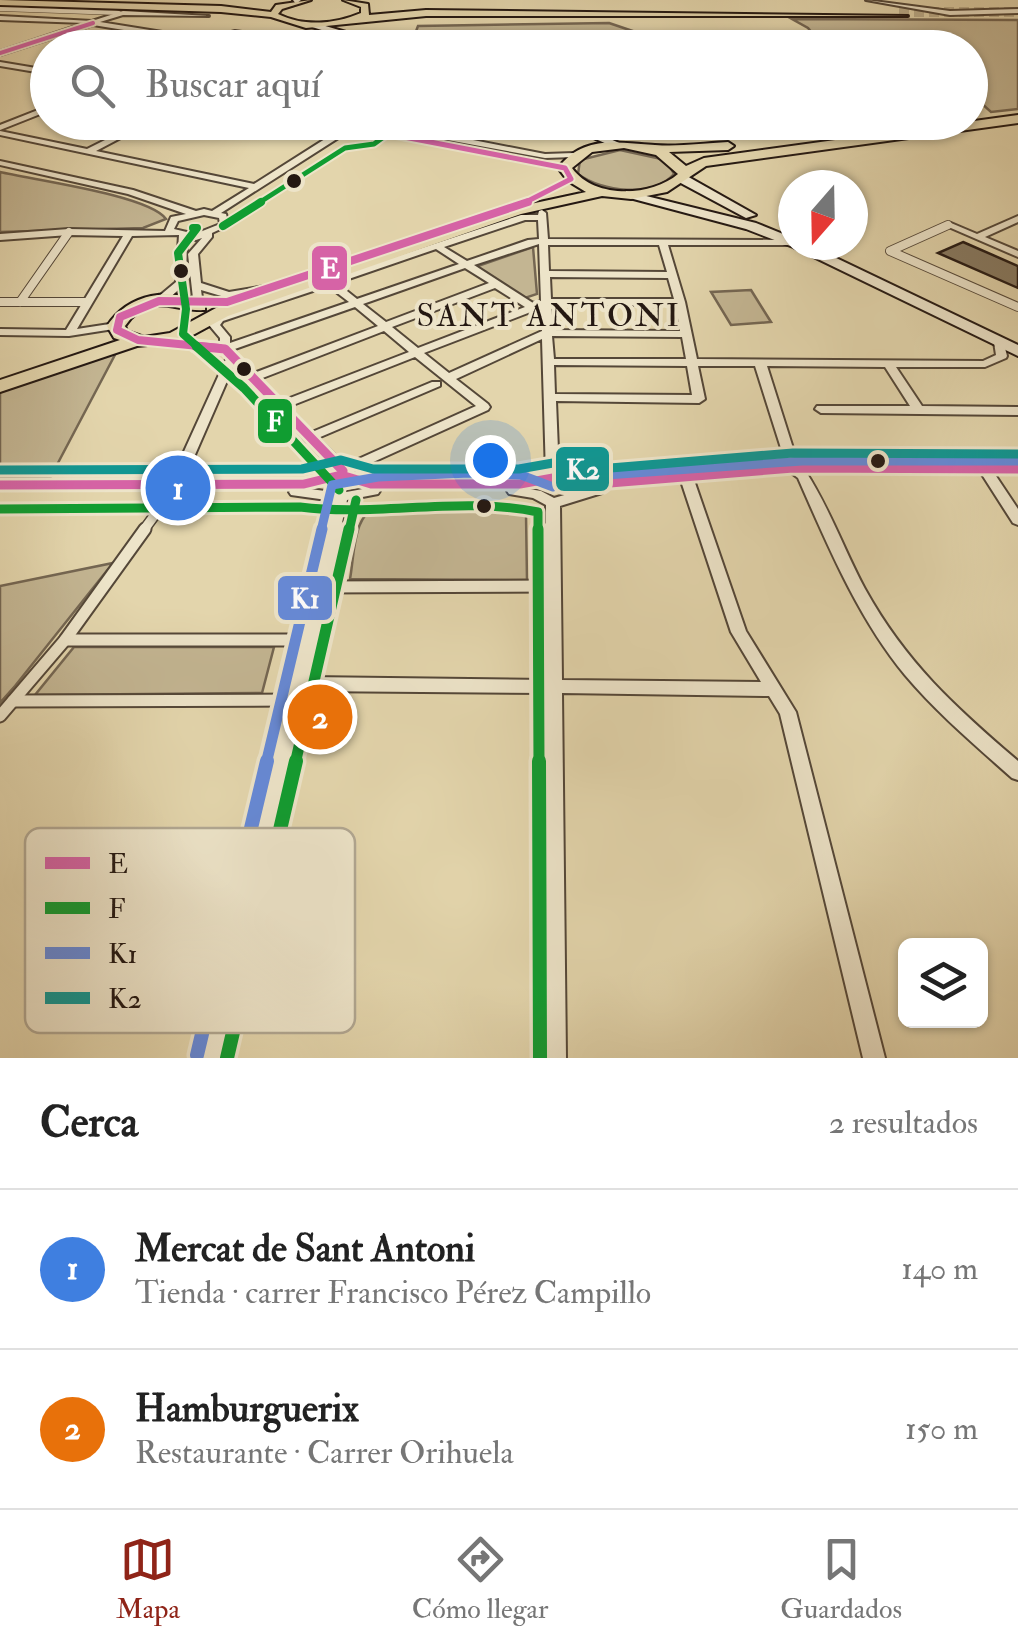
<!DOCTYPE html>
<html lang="es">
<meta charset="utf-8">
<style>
:root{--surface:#fff;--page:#f6f6f6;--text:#222;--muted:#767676;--line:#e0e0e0;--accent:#8f2418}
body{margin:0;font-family:"IM FELL Double Pica",serif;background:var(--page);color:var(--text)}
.controls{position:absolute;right:30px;bottom:30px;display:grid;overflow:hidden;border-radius:15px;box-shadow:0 2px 8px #0004}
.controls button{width:90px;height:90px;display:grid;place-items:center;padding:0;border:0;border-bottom:2px solid var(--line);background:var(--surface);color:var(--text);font:50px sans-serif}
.compass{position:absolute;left:778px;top:170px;width:90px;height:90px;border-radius:50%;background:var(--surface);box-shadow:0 2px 8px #0004;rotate:200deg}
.you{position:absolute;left:490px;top:460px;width:35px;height:35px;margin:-25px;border:8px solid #fff;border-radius:50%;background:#1a73e8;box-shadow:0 0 0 15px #1a73e833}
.badge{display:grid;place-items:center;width:65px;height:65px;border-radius:50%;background:var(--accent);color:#fff;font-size:32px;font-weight:700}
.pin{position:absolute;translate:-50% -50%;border:5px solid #fff;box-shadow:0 2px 10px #0006}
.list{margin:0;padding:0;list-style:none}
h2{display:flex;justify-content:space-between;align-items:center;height:130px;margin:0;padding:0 40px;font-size:42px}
h2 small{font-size:32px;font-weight:400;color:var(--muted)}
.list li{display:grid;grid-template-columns:65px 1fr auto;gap:30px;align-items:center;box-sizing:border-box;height:160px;padding:0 40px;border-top:2px solid var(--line)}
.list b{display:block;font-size:38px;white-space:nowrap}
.list p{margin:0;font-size:32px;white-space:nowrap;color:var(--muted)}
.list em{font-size:32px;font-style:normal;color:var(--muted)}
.icon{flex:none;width:55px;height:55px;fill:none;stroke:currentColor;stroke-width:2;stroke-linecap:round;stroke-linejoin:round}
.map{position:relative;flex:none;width:1018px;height:1058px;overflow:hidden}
.search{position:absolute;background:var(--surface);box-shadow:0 2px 8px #0004;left:30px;right:30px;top:30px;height:110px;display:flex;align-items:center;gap:25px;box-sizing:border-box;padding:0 35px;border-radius:55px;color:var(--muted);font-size:38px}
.sheet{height:450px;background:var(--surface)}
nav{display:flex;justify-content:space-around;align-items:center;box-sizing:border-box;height:140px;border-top:2px solid var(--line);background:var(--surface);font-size:28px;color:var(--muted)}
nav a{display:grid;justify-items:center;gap:5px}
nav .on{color:var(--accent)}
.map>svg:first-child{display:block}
.green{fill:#c3b592;stroke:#746652;stroke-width:2.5}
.building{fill:#877a62;stroke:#241812;stroke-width:2.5}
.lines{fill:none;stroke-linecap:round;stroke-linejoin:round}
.trunk-tunnel{stroke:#bdaf8d;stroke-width:10;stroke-dasharray:10 5;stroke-linecap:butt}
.pedestrian-far3-casing{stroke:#544738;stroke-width:5}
.pedestrian-far2-casing{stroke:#544738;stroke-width:10}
.pedestrian-far1-casing{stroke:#544738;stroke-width:12}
.pedestrian-casing{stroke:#544738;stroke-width:15}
.minor-casing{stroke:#544738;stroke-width:4}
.secondary-casing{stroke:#241812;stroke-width:4}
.primary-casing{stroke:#241812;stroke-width:4}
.trunk-casing{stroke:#241812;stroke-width:4}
.pedestrian-far3{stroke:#ede4c9;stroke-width:4}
.pedestrian-far2{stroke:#ede4c9;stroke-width:8}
.pedestrian-far1{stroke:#ede4c9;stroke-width:9}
.pedestrian{stroke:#ede4c9;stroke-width:11}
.minor{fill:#ede4c9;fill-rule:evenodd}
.secondary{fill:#ede4c9;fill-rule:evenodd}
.primary{fill:#e3d5ac;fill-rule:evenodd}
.trunk{fill:#e3d5ac;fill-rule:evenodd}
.bus-1-far3-casing{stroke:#ede4c9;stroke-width:8}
.bus-1-far2-casing{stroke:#ede4c9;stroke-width:9}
.bus-1-far1-casing{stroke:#ede4c9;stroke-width:12}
.bus-1-casing{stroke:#ede4c9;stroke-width:15}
.bus-2-far4-casing{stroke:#ede4c9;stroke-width:9}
.bus-2-far3-casing{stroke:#ede4c9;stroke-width:12}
.bus-2-far2-casing{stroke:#ede4c9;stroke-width:15}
.bus-2-far1-casing{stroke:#ede4c9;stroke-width:19}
.bus-2-casing{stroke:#ede4c9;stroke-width:21}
.bus-3-far2-casing{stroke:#ede4c9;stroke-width:15}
.bus-3-far1-casing{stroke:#ede4c9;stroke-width:19}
.bus-3-casing{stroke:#ede4c9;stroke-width:21}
.bus-4-casing{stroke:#ede4c9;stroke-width:15}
.bus-1-far3{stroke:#d663a6;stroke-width:4}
.bus-1-far2{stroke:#d663a6;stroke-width:5}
.bus-1-far1{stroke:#d663a6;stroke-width:8}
.bus-1{stroke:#d663a6;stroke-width:9}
.bus-2-far4{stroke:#109d31;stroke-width:5}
.bus-2-far3{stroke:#109d31;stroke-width:8}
.bus-2-far2{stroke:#109d31;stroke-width:9}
.bus-2-far1{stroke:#109d31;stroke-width:11}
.bus-2{stroke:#109d31;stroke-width:14}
.bus-3-far2{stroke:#668ad9;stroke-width:9}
.bus-3-far1{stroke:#668ad9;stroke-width:11}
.bus-3{stroke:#668ad9;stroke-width:14}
.bus-4{stroke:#109793;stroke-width:9}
.bus-dot{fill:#241812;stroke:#ede4c9;stroke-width:4}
.labels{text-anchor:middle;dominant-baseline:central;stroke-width:8;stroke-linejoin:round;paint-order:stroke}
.far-neighbourhood-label{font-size:32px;letter-spacing:2.5px;fill:#241812;stroke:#ede4c9}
.key{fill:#ede4c9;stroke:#b1a792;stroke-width:2.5}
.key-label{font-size:28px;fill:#241812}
.line-badge{stroke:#ede4c9;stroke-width:4}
.badge-label{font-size:28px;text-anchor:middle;font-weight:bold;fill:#fff}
</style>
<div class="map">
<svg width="1018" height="1058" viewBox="0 0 1018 1058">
<rect width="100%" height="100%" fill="#e3d5ac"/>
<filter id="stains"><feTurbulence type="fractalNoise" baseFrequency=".002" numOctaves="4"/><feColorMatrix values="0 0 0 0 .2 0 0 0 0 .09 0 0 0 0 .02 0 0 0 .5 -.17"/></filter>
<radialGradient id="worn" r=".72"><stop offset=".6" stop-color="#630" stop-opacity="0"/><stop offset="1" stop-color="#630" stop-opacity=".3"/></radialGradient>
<g class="green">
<polygon points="792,19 1018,20 1018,109 991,112 971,94 970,48 840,47 821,44 808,28"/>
<polygon points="609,23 680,47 410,47 418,26"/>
<path d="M620,150L666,160L674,174C652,198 602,192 578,174L580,160Z"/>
<path d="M0,172C33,180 149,195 166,219L143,228L0,232Z"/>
<polygon points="533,247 537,294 525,298 475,267"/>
<polygon points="751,290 771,322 731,325 711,292"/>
<polygon points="117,351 50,478 0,477 0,391"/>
<path d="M383,504L522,507L526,514L527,580L350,579C355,552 352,511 383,504Z"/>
<polygon points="113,563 15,686 0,703 0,586"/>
<polygon points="74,647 274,647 262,693 35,695"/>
</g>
<polygon class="building" points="963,242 1018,266 1018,288 938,253"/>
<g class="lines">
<polyline class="trunk-tunnel" points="899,12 1018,12"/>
<g class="pedestrian-far3-casing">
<polyline id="pedestrian-far3" points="0,9 119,13"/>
</g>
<g class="pedestrian-far2-casing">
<g id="pedestrian-far2">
<polyline points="948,225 890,251 1018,307"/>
<polyline points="0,302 86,302"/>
<polyline points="20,302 69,232"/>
</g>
</g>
<g class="pedestrian-far1-casing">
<polyline id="pedestrian-far1" points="143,531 171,493"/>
</g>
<g class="pedestrian-casing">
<g id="pedestrian">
<polyline points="322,587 554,586"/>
<polyline points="65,640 310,640"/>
<polyline points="13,701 296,700"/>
<polyline points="0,716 65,640 145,529"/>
</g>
</g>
<g class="minor-casing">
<g id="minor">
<polygon points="866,0 950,11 1018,9 1018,13 950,15"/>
<polygon points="123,11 209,16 123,15 100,22 206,39 235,31 300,40 305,48 299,48 297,43 235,35 200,45 198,42 93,25 0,55 0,51 85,23 0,20 0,16 92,21"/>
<polygon points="0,62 48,70 48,74 0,66"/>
<polygon points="48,106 48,111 0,130 0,125"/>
<path d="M141,122H151L96,151L254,184L336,132L323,122C335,124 343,133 357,131C367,130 371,124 381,122L545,154L574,153L578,155L574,157L545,158L377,127L360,135H343L221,213L226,214L229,225L212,233V237L198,254L201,283L229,292L265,286L269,287V291L228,298L201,290L203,305L198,308L194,307L188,254L202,238L196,240L187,238L186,283L166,301H158V297L176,282L179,235L132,236L77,329L116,323L121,326L120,328L69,336L0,335V329L66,330L123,236L69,235L0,240V234L69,229L165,231L171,217L186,214L128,194L0,165V161L133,190L196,211L204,209L212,211L249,188L0,135V131L87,149ZM204,215L219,218L220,224L195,234L174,229L178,221Z"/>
<path d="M542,210L546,213L548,239L793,240L791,245H668L685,302L697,359L983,361L996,355L994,342L995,340H1003L1007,356L1006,358L985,367H896L922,406L1018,407V415L821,413L815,409L817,406H910L885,367L767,366L798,464L1018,465V473H994L1018,509V525L1013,523L981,473L806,472C829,507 845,552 865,589C906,663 955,707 1018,761V780L1012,778C975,745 937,713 905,675C858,618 828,546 798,478L790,472L694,480L746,631L796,712L885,1058H863L780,714L769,696L562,693L566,1058H544L545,693L305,691L223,1058H201L334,501L291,495L289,492L293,488L180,489L174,492L168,489H0V481L171,480L227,357L222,352L164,342V338L220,345V338L209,325L215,317L521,215H538L539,211ZM525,220H538L539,239L528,240L467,261L444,247ZM539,244L541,301L533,303L474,265ZM548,245H659L667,272L549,271ZM436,249L459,264L357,299L337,283ZM465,268L489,283L386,322L363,304ZM550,277L668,278L674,299H551ZM328,286L349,302L230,343V337L220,325L223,321ZM495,288L525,307L418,348L392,327ZM551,305H676L680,331L552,330ZM355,307L378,326L254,373L232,350ZM541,308L542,331L449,373L424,353ZM384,331L409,352L282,401L260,379ZM552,336L682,337L686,359H554ZM542,339L546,475L520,480H371L349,473L488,410L490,407L488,404L456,379ZM415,357L476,406L345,465L318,438L440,386V382H432L312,432L288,407ZM234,365L303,437L304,441L308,442L336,472L304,480H184ZM554,365L687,366L692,395L555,394ZM698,366H755L786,464L585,481L559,475L556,401L699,403L705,399ZM341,479L368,488L341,493L302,488ZM681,481L731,632L761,682L562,680L560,506L602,493V488ZM553,482L585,489L554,498L541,491L523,488ZM378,488H509L507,491L509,494L533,498L546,505V680L308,677L347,500L378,494L380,491Z"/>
<polygon points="1018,216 1018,222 985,237 1018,251 1018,257 944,225 951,223 977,234"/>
</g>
</g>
<g class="secondary-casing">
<g id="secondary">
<polygon points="293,0 301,0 296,4"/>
<polygon points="315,23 394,46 395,48 380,48 312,27"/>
<polygon points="557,122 572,122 626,146 616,148"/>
<polygon points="677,175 685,175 756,215 746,218 677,181"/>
<polygon points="626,191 756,223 793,238 793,245 809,245 1018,345 1018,356 793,247 746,229 626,197"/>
</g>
</g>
<g class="primary-casing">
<path id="primary" d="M1018,115V123L706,166L667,192L631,199L602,196L521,214L228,316L180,342L137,346L0,392V380L120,340L114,338L107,326C130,292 169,288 205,302V310C173,312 150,290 125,326L127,331L144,337L170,333L216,308L512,208L586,192L568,181L558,168C584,134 618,143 655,145C679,147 704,143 728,142L734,146L728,150L669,152L686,166L704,158ZM624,148L656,155L678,174C651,197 594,199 572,168L592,152Z"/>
</g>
<g class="trunk-casing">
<path id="trunk" d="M0,0L221,6L271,12L276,5L311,0L282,9L278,14C304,27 335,24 361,13V7L343,0L368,4L369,15L426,10L908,16H426L306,28L271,17L221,12L0,5Z"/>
</g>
<use href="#pedestrian-far3" class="pedestrian-far3"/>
<use href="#pedestrian-far2" class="pedestrian-far2"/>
<use href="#pedestrian-far1" class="pedestrian-far1"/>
<use href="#pedestrian" class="pedestrian"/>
<use href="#minor" class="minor"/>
<use href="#secondary" class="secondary"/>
<use href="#primary" class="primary"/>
<use href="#trunk" class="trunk"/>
<g class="bus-1-far3-casing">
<polyline id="bus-1-far3" points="0,53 93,23"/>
</g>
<g class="bus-1-far2-casing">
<polyline id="bus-1-far2" points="327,122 340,133 373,131 565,168 571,179 522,204"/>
</g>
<g class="bus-1-far1-casing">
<polyline id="bus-1-far1" points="219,348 138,340 117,330 120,317 159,301 227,302 528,202"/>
</g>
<g class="bus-1-casing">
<g id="bus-1">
<polyline points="195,346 225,349 343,471 341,475"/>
<polyline points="0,485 304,484 341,475 371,484 520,484 553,478 585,485 793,468 1018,469"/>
</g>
</g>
<g class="bus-2-far4-casing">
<polyline id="bus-2-far4" points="257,204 345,148 374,144 389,133"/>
</g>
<g class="bus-2-far3-casing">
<g id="bus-2-far3">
<polyline points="223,226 261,202"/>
<polyline points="193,228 197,228 178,253 186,309 183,334 199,348"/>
</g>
</g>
<g class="bus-2-far2-casing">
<g id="bus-2-far2">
<polyline points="196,346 244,388 339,490"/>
<path d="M0,509L300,507C378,517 459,496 538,512V531"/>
<polyline points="349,531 356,500"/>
</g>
</g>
<g class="bus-2-far1-casing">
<g id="bus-2-far1">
<polyline points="538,529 539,764"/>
<polyline points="295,764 349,529"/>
</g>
</g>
<g class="bus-2-casing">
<g id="bus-2">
<polyline points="539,761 540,1058"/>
<polyline points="227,1058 296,761"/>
</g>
</g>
<g class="bus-3-far2-casing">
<polyline id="bus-3-far2" points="321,531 332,485 378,477 469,473 521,475 553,487 592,476 802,461 1018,461"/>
</g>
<g class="bus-3-far1-casing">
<polyline id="bus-3-far1" points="266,764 322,529"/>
</g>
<g class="bus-3-casing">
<polyline id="bus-3" points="197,1055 267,761"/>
</g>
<g class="bus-4-casing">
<polyline id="bus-4" points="0,470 302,469 341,460 373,469 519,469 553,463 586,470 793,453 1018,454"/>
</g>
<use href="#bus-1-far3" class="bus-1-far3"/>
<use href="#bus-1-far2" class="bus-1-far2"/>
<use href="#bus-1-far1" class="bus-1-far1"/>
<use href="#bus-1" class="bus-1"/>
<use href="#bus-2-far4" class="bus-2-far4"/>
<use href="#bus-2-far3" class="bus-2-far3"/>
<use href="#bus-2-far2" class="bus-2-far2"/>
<use href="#bus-2-far1" class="bus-2-far1"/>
<use href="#bus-2" class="bus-2"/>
<use href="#bus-3-far2" class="bus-3-far2"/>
<use href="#bus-3-far1" class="bus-3-far1"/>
<use href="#bus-3" class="bus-3"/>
<use href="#bus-4" class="bus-4"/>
</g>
<g class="bus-dot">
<circle cx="294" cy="181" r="9"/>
<circle cx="181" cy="271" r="9"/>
<circle cx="244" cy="369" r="9"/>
<circle cx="878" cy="461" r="9"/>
<circle cx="484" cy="506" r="9"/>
</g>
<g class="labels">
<g class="far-neighbourhood-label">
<text x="549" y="316">SANT ANTONI</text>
</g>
</g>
<rect x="25" y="828" width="330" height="205" rx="15" class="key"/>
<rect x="45" y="857" width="45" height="12" fill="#d663a6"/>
<rect x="45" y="902" width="45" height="12" fill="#109d31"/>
<rect x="45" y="947" width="45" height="12" fill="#668ad9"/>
<rect x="45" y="992" width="45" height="12" fill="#109793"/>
<g class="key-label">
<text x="108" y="873">E</text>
<text x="108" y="918">F</text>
<text x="108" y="963">K1</text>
<text x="108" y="1008">K2</text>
</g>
<g class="line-badge">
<rect x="310" y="244" width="39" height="48" rx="10" fill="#d663a6"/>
<rect x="256" y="397" width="38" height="48" rx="10" fill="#109d31"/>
<rect x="554" y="445" width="57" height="48" rx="10" fill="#109793"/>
<rect x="276" y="574" width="58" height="48" rx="10" fill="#668ad9"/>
</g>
<g class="badge-label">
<text x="330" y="278">E</text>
<text x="275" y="431">F</text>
<text x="583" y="479">K2</text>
<text x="305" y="608">K1</text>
</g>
<rect width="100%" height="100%" filter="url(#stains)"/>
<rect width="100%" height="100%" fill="url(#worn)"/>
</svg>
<div class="controls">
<button><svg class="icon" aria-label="layers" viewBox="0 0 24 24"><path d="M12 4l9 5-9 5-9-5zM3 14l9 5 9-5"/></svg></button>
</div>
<svg class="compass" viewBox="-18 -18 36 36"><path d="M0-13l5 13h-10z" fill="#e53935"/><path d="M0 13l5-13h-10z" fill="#767676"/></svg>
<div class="you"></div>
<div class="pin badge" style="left:178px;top:488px;background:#3f7fe0">1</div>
<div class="pin badge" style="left:320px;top:717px;background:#e8710a">2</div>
<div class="search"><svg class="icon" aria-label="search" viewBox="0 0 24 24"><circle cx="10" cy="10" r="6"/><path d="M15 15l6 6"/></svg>Buscar aquí</div>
</div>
<section class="sheet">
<h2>Cerca<small>2 resultados</small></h2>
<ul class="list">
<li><span class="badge" style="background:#3f7fe0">1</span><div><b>Mercat de Sant Antoni</b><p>Tienda · carrer Francisco Pérez Campillo</p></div><em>140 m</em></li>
<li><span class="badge" style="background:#e8710a">2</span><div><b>Hamburguerix</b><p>Restaurante · Carrer Orihuela</p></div><em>150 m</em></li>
</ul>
</section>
<nav>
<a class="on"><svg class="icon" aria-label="map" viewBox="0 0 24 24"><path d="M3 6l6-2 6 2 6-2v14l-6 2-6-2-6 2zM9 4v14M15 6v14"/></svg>Mapa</a>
<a><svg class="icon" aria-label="directions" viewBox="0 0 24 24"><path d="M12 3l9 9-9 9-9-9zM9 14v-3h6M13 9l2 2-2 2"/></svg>Cómo llegar</a>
<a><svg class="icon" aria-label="saved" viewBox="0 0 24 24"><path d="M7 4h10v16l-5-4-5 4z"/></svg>Guardados</a>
</nav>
